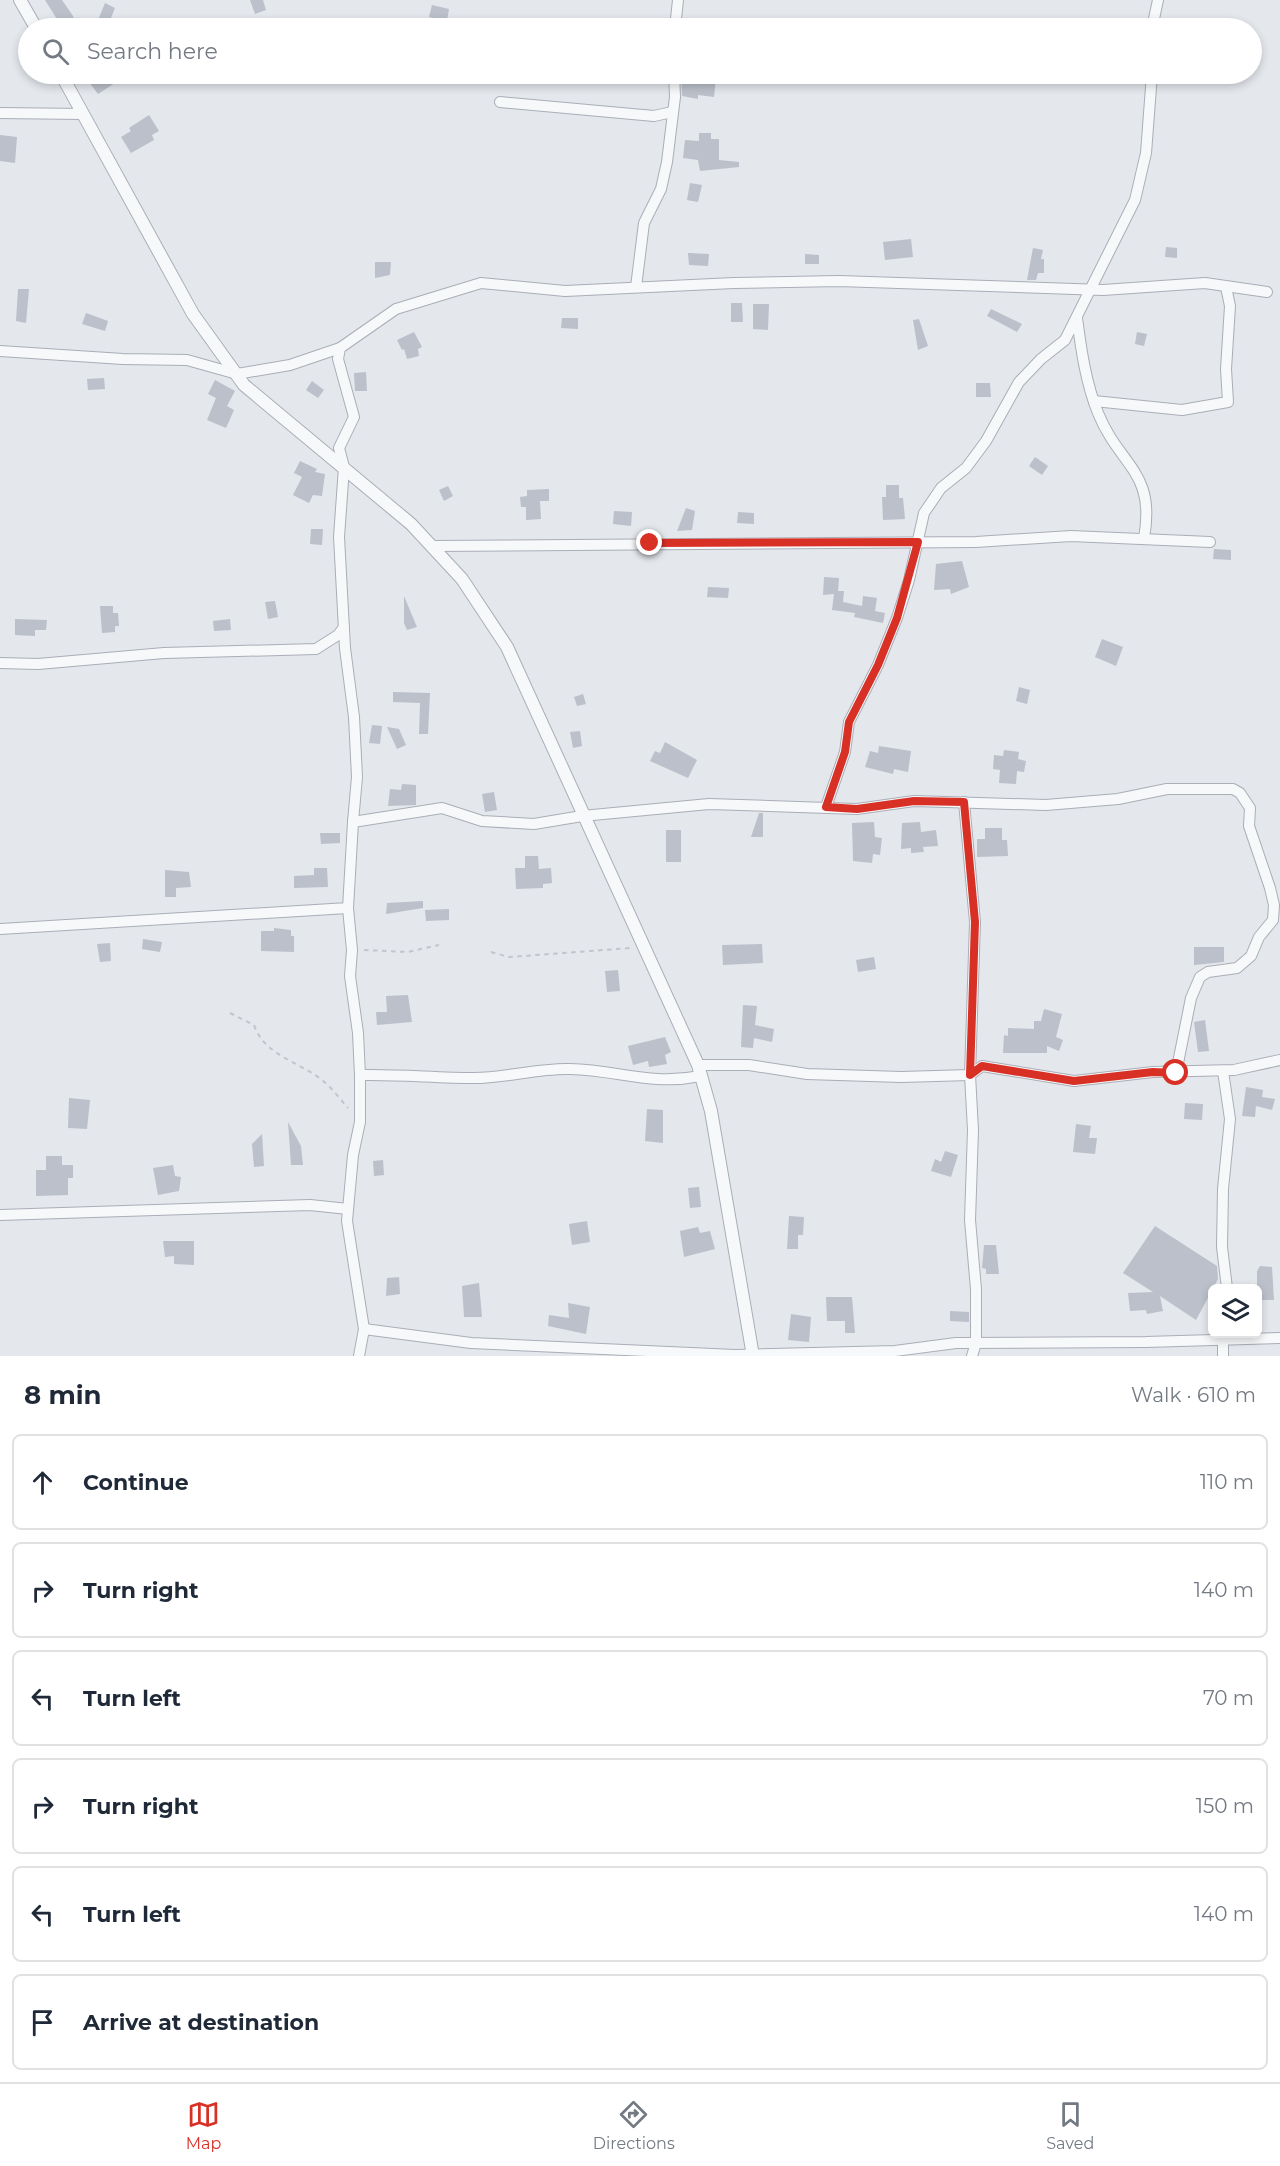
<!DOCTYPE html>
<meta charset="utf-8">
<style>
:root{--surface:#fff;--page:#f6f6f7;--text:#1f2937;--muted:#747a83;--line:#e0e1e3;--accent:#d93025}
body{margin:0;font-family:Montserrat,sans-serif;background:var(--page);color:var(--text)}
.controls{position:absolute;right:18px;bottom:18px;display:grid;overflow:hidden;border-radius:9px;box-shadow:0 3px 9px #0003}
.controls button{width:54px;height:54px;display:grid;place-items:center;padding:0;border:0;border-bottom:2px solid var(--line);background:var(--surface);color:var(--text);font:30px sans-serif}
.stop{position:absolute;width:18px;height:18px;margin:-14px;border:4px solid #d93025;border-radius:50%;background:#fff}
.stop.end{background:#d93025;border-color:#fff;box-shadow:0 2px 6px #0008}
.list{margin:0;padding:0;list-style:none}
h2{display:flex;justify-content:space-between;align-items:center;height:78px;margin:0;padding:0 24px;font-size:26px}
h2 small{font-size:20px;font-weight:400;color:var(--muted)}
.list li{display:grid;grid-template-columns:39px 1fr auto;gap:18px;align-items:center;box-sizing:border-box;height:96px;margin:0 12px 12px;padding:0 12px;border:2px solid var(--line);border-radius:9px}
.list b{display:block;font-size:22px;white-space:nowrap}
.list em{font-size:20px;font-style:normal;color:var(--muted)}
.icon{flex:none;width:33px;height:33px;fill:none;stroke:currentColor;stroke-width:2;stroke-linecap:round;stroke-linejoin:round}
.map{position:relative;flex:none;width:1280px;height:1356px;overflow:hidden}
.search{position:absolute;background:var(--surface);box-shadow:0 3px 9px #0003;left:18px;right:18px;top:18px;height:66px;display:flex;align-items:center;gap:15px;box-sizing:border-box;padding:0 21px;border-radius:33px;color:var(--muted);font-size:22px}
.sheet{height:726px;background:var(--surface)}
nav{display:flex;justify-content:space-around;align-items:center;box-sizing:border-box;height:84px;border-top:2px solid var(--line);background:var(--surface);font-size:16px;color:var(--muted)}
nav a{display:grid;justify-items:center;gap:3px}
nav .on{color:var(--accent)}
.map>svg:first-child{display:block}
.building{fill:#bbc0ca}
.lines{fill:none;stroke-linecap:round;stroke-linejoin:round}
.minor-casing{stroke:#a9aeb7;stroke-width:12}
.tertiary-casing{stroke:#a9aeb7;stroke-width:14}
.path{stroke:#c2c5cb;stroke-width:2;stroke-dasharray:4.5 4.5;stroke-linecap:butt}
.minor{stroke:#f7f8fa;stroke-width:10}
.tertiary{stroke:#f7f8fa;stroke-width:12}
.route{stroke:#d93025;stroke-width:8}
</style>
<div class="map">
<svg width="1280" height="1356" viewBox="0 0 1280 1356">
<rect width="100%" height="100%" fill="#e4e7ec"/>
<g class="building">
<polygon points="45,0 62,0 73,16 77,28 64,28 62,23 60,24"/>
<polygon points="250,0 263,0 266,10 255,14"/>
<polygon points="105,3 115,8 107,28 96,25"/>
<polygon points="432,5 449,9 447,21 429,17"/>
<polygon points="83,74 129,74 98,94"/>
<polygon points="681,74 716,76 714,97 698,95 698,99 682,96"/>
<polygon points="149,115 159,131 152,135 154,140 131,153 121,137 131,131 129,128"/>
<polygon points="699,133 711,133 711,139 719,139 719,160 739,162 739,167 700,171 698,160 683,158 685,140 699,141"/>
<polygon points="0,135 17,137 15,163 0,161"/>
<polygon points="690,183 702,185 698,202 687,200"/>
<polygon points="911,239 913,257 885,260 883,242"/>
<polygon points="1166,247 1177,248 1177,258 1165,257"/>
<polygon points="1033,248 1043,250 1041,259 1044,259 1044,273 1038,273 1036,280 1027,280"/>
<polygon points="688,253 709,254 708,266 689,265"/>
<polygon points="805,254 819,255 819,264 805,264"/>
<polygon points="375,262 391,262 390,275 375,278"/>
<polygon points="18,289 29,289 26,323 16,321"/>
<polygon points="731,303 742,303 743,322 731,322"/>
<polygon points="753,304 769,304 768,330 753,329"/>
<polygon points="991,309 1022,324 1017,332 987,316"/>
<polygon points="86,313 108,321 105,331 82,324"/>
<polygon points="562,318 578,318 578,329 561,328"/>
<polygon points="919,319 928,346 918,350 913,320"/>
<polygon points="414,332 422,347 418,349 419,356 407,359 404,349 402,350 397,340"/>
<polygon points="1137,332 1147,334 1144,346 1135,344"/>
<polygon points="366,372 367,391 355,391 354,373"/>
<polygon points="104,378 105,389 88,390 87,379"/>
<polygon points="215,380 235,391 227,406 234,410 226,428 207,420 216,398 208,394"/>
<polygon points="312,381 324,390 318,398 306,390"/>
<polygon points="976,383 990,383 991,397 976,397"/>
<polygon points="1035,457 1048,466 1042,475 1029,466"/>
<polygon points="300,461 317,469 315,472 325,474 322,496 313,495 309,503 293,495 302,477 294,473"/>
<polygon points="886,485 899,485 899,498 903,498 905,519 883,520 882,497 886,497"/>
<polygon points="448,486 453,496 444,501 439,490"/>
<polygon points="549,489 549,501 540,501 541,519 526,520 526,507 521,507 520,497 527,496 527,490"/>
<polygon points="686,508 695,511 692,530 677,531"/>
<polygon points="614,511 632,512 631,526 613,524"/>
<polygon points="738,512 754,513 754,524 737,523"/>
<polygon points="311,529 323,529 322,545 310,544"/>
<polygon points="1214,549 1231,550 1231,560 1213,559"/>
<polygon points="962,561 969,587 951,594 950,589 934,590 936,564"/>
<polygon points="824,577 839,578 838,591 844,591 843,602 862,606 863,596 877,598 875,611 885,613 883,623 854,617 855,613 832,610 834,594 823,595"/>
<polygon points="708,587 729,588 728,598 707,597"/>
<polygon points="404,596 417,627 407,630 404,623"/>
<polygon points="275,601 278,617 268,619 265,602"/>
<polygon points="100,606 113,606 113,613 118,613 119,626 115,626 115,632 102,633"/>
<polygon points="15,619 47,620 46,630 35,630 35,636 15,635"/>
<polygon points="230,619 231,630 214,631 213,621"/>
<polygon points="1102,639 1123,647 1116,666 1095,657"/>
<polygon points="1019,687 1030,690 1027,704 1016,701"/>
<polygon points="393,692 430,693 428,734 419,734 420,703 393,702"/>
<polygon points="583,694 586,704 577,706 574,697"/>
<polygon points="372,725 382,726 380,744 369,743"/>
<polygon points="387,727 399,729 406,745 397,749"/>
<polygon points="580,731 582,746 573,748 570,732"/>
<polygon points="665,742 697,760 688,778 650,761 655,751 660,753"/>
<polygon points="879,746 911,751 908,772 894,769 893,774 865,767 870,751 878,753"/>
<polygon points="1004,750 1019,752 1018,759 1026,761 1024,772 1017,771 1016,784 999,783 1000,770 993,769 994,755 1003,756"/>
<polygon points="402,784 416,785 416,805 388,806 390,789 401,790"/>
<polygon points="494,792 497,810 485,812 482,794"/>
<polygon points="759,813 763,813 763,837 751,837"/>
<polygon points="874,822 875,837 882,838 880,855 873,854 872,863 853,861 852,823"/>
<polygon points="920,822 921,832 936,830 938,846 923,847 924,852 911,853 911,848 901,849 902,823"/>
<polygon points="985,828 1002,828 1002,840 1007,840 1008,856 977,857 977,839 985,839"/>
<rect x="666" y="830" width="15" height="32"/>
<polygon points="320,833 340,833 340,843 321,844"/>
<polygon points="525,856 538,856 539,869 551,868 552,883 543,884 543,888 516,889 515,868 525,868"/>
<polygon points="314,868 327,868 328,887 294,888 294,876 314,875"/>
<polygon points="165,870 189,872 191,887 176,888 176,897 165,897"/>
<polygon points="423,901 423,908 386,914 387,903"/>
<polygon points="449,909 449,920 426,921 425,910"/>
<polygon points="274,928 291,930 291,936 294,936 294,952 261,951 261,931 274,931"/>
<polygon points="143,939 162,942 160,952 142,949"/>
<polygon points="110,943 111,961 100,962 97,944"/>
<polygon points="762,944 763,963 723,965 722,945"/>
<polygon points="1194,947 1224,947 1224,962 1194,965"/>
<polygon points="874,957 876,969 858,972 856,960"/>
<polygon points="618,970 620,991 607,992 605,971"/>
<polygon points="408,995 412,1022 377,1025 376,1012 387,1012 386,996"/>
<polygon points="743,1005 757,1006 755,1025 774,1029 772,1042 754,1038 753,1048 741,1047"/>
<polygon points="1044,1009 1062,1014 1056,1037 1063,1040 1059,1051 1047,1046 1047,1053 1003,1053 1004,1035 1008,1036 1008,1028 1034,1029 1034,1021 1041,1021"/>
<polygon points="1205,1020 1209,1051 1198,1052 1194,1022"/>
<polygon points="665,1037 671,1052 665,1055 667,1064 649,1067 648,1061 633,1065 628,1046"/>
<polygon points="1246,1087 1263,1090 1262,1097 1275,1099 1272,1110 1256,1106 1255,1117 1242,1116"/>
<polygon points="69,1098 90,1100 87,1129 68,1128"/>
<polygon points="1185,1103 1203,1104 1202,1120 1184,1119"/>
<polygon points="647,1109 663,1110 663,1143 645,1141"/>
<polygon points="288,1122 301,1146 303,1165 291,1165"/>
<polygon points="1076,1124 1091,1126 1089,1138 1097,1138 1095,1154 1073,1152"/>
<polygon points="262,1134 264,1166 254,1167 252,1144"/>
<polygon points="945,1151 958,1155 951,1177 931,1171 935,1159 941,1162"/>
<polygon points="46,1156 62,1156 62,1165 73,1165 73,1178 68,1178 68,1195 36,1196 36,1170 46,1170"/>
<polygon points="383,1160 384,1175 374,1176 373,1161"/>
<polygon points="173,1165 175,1176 181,1177 179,1191 158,1195 153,1168"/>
<polygon points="699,1187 701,1207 690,1208 688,1188"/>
<polygon points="789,1216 804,1217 803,1235 798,1235 798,1249 787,1249"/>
<polygon points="587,1221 590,1242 572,1245 569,1224"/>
<polygon points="1155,1226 1217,1266 1218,1279 1196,1320 1160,1296 1163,1311 1147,1314 1146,1310 1130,1311 1128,1293 1153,1292 1123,1273"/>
<polygon points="698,1227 700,1233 710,1231 715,1249 684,1257 680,1231"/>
<polygon points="163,1241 194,1241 194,1265 174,1264 174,1256 165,1257"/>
<polygon points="984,1245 996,1245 999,1274 986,1274 986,1269 982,1268"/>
<polygon points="1260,1266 1272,1267 1274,1300 1257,1300 1257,1271"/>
<polygon points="399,1277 400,1294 386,1296 387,1278"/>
<polygon points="479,1283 482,1317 464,1317 462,1286"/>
<polygon points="826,1297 852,1297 855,1333 845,1333 845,1321 827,1321"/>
<polygon points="568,1303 590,1307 586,1334 548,1326 549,1315 569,1318"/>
<polygon points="950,1311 969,1312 969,1322 950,1321"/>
<polygon points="791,1314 811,1317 809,1342 788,1340"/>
</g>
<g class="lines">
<g class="minor-casing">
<g id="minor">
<polyline points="675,28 678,0"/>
<polyline points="1152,28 1158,0"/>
<polyline points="500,102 654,116 672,112"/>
<polyline points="0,113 83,114"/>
<polyline points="636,287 644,223 661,189 667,162 675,97 674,74"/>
<path d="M1077,318C1081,349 1086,384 1098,413C1120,467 1156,471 1144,538"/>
<polyline points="0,351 123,359 187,360 237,374 290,365 340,348"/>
<polyline points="1094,401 1182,410 1228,402 1226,369 1230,306 1226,287"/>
<polyline points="431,546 976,542 1071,536 1210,542"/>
<polyline points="0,663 38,664 164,653 316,649 338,635 344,627"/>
<polyline points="964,802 975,922 970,1075 973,1130 970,1220 976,1289 976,1343 972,1356"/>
<polyline points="826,807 845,752 849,722 878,665 897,618 909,580 924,513 941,488 966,468 986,441 1019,382 1041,359 1065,340 1135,200 1146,153 1152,74"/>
<polyline points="353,822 357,777 354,717 345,648 339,537 344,467 339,448 354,417 338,359 340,348 396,309 481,283 565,291 734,283 839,281 1103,290 1205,283 1267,292"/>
<polyline points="348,908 352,950 350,976 358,1033 360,1075 360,1122 353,1155 347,1221 364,1329 359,1356"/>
<polyline points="0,929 348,908 353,822 442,808 482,821 534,824 582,816 709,804 857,809 914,801 1046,805 1118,799 1167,789 1233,789 1240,793 1250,808 1249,826 1270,888 1274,905 1273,920 1259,937 1251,956 1237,968 1208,972 1200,977 1191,998 1176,1073"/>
<polyline points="698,1065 749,1065 807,1074 901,1077 970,1075 982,1066 1074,1081 1153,1072 1234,1070 1280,1060"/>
<polyline points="1223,1071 1230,1119 1223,1189 1222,1247 1227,1288"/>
<path d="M360,1075C400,1074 435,1078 474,1078C506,1078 538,1068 570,1069C619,1070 649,1086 701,1076"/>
<polyline points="0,1215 310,1205 348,1209"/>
<polyline points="364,1329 471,1343 735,1355 895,1351 956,1343 1146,1342 1280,1338"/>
<polyline points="1223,1356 1223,1334"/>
</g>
</g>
<g class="tertiary-casing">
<g id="tertiary">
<polyline points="20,0 36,28"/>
<polyline points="61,74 193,314 244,385 411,524 462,579 507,647 698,1065 711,1111 753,1356"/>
</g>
</g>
<g class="path">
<polyline points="364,950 408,952 439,945"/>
<polyline points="491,952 509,957 631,948"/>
<path d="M230,1013L254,1025C265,1056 298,1061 322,1080C332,1088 340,1099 348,1108"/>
</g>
<use href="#minor" class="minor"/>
<use href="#tertiary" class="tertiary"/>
</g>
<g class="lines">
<polyline class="route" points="650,543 918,542 897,618 878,665 849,722 845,752 826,807 857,809 914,801 964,802 975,922 970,1075 982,1066 1074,1081 1153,1072 1176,1073"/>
</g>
</svg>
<div class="controls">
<button><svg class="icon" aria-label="layers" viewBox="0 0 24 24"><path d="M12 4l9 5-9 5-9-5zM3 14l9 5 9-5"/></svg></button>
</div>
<div class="stop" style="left:1176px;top:1073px"></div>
<div class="stop end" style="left:650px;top:543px"></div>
<div class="search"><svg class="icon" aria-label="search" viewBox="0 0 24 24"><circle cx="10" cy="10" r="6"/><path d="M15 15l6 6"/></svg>Search here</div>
</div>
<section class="sheet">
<h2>8 min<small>Walk · 610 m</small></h2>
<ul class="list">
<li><svg class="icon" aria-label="ahead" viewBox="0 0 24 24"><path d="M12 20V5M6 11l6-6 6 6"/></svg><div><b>Continue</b></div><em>110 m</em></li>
<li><svg class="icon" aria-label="right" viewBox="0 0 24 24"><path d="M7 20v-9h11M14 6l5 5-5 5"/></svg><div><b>Turn right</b></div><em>140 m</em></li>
<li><svg class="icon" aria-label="left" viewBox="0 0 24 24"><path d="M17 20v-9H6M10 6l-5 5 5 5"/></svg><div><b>Turn left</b></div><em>70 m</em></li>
<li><svg class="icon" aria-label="right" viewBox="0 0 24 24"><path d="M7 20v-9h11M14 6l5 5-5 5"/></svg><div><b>Turn right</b></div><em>150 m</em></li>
<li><svg class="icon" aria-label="left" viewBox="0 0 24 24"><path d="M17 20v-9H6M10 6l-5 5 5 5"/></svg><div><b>Turn left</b></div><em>140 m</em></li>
<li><svg class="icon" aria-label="arrive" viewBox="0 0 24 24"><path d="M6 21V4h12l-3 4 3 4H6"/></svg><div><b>Arrive at destination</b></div></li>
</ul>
</section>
<nav>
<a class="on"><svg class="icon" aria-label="map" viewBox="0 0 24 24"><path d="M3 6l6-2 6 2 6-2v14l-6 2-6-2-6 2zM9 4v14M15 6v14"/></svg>Map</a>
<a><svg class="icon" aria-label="directions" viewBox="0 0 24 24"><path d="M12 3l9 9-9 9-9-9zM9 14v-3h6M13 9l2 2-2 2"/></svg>Directions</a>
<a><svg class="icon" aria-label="saved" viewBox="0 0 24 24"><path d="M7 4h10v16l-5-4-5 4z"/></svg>Saved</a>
</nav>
